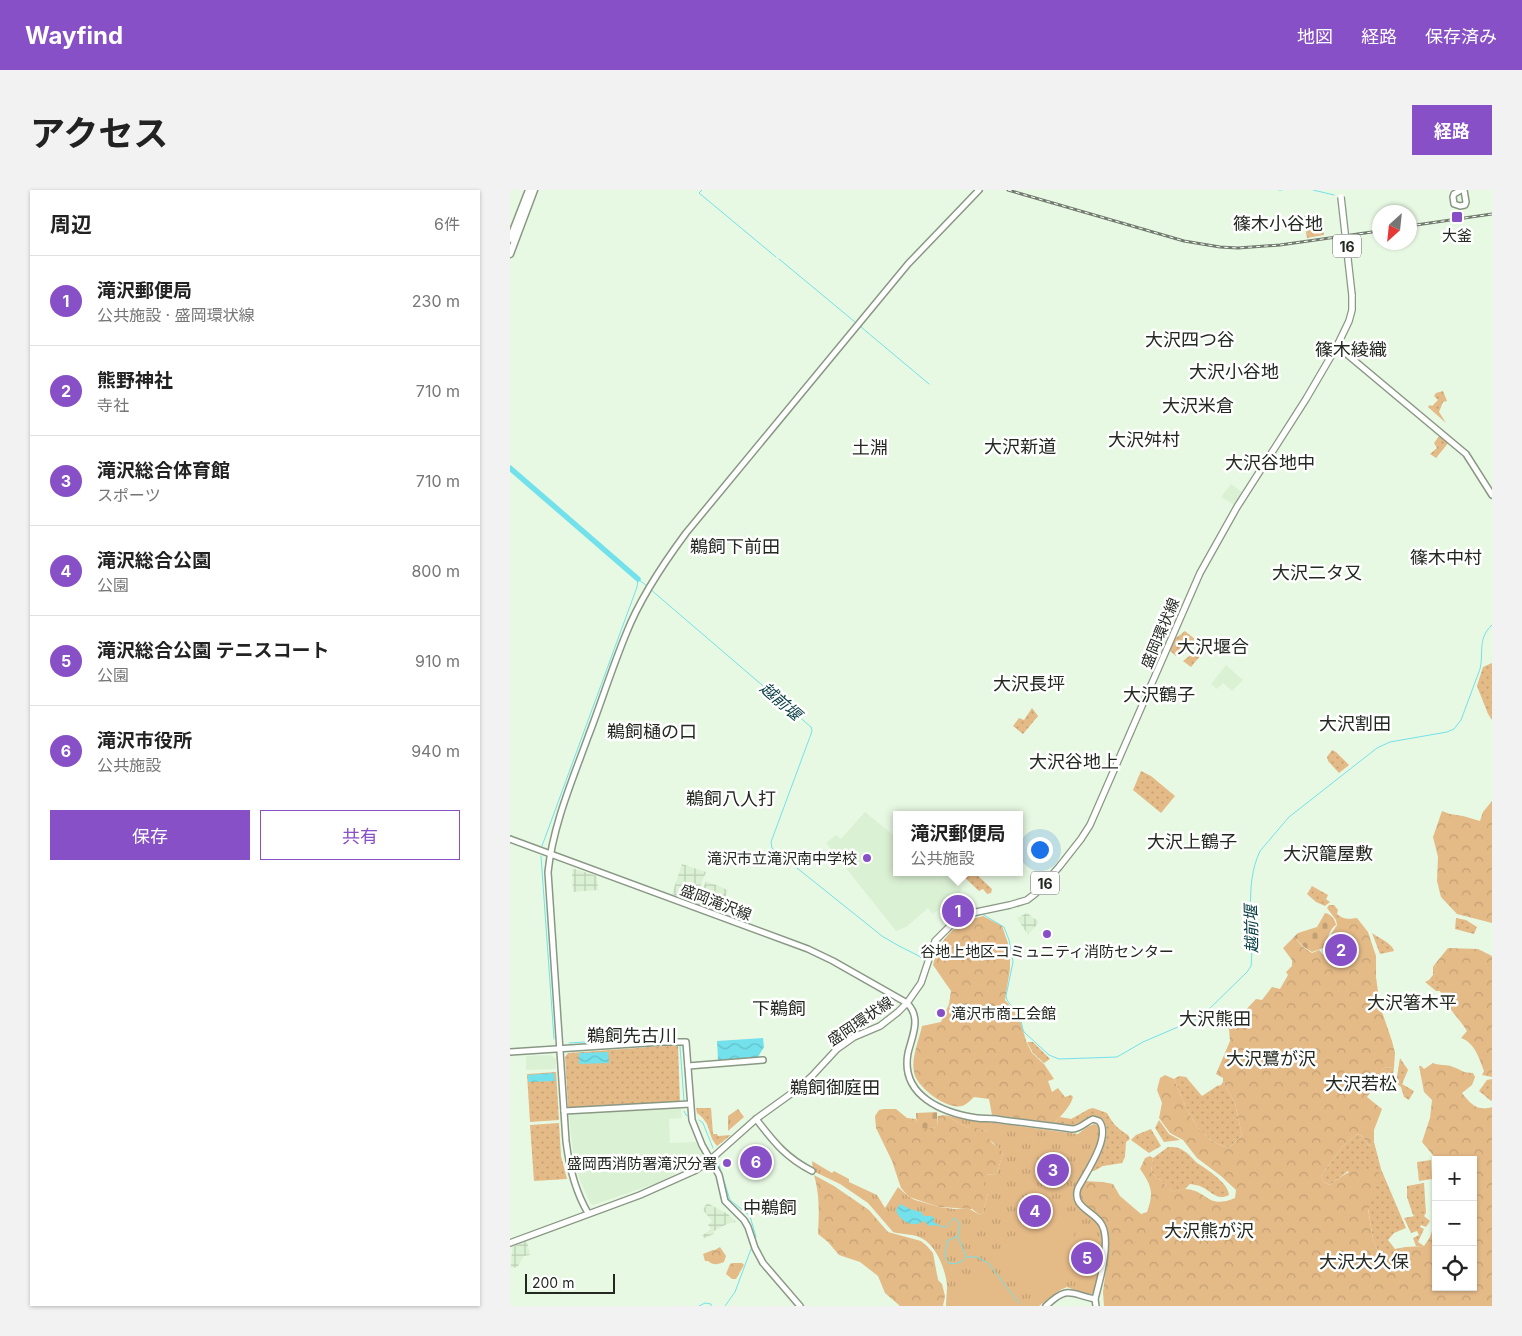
<!DOCTYPE html>
<html lang="ja">
<meta charset="utf-8">
<style>
:root{--surface:#fff;--page:#f2f2f2;--text:#222;--muted:#767676;--line:#e0e0e0;--accent:#8850c7}
body{margin:0;font-family:Inter,"Noto Sans JP",sans-serif;background:var(--page);color:var(--text)}
.controls{position:absolute;right:15px;bottom:15px;display:grid;overflow:hidden;border-radius:0px;box-shadow:0 1px 4px #0004}
.controls button{width:45px;height:45px;display:grid;place-items:center;padding:0;border:0;border-bottom:1px solid var(--line);background:var(--surface);color:var(--text);font:25px sans-serif}
.compass{position:absolute;left:862px;top:15px;width:45px;height:45px;border-radius:50%;background:var(--surface);box-shadow:0 1px 4px #0004;rotate:207deg}
.scale{position:absolute;left:15px;bottom:12px;width:90px;box-sizing:border-box;padding-left:5px;border:2px solid #232921;border-top:0;font-size:14px;line-height:18px;white-space:nowrap;color:#232921;-webkit-text-stroke:4px #fff;paint-order:stroke}
.you{position:absolute;left:529px;top:659px;width:18px;height:18px;margin:-12px;border:4px solid #fff;border-radius:50%;background:#1a73e8;box-shadow:0 0 0 8px #1a73e833}
.badge{display:grid;place-items:center;width:32px;height:32px;border-radius:50%;background:var(--accent);color:#fff;font-size:16px;font-weight:700}
.pin{position:absolute;translate:-50% -50%;border:2px solid #fff;box-shadow:0 1px 5px #0006}
.popup{position:absolute;left:383px;top:621px;width:130px;height:65px;box-sizing:border-box;display:grid;place-content:center;border-radius:0px;background:var(--surface);filter:drop-shadow(0 1px 4px #0005);font-size:16px;white-space:nowrap;color:var(--muted)}
.popup b{font-size:19px;color:var(--text)}
.popup::after{content:'';position:absolute;left:50%;top:100%;margin-left:-10px;border:10px solid transparent;border-top-color:var(--surface)}
.list{margin:0;padding:0;list-style:none}
h2{display:flex;justify-content:space-between;align-items:center;height:65px;margin:0;padding:0 20px;font-size:21px}
h2 small{font-size:16px;font-weight:400;color:var(--muted)}
.list li{display:grid;grid-template-columns:32px 1fr auto;gap:15px;align-items:center;box-sizing:border-box;height:90px;padding:0 20px;border-top:1px solid var(--line)}
.list b{display:block;font-size:19px;white-space:nowrap}
.list p{margin:0;font-size:16px;white-space:nowrap;color:var(--muted)}
.list em{font-size:16px;font-style:normal;color:var(--muted)}
.actions{display:flex;gap:10px;padding:15px 20px}
.actions a{flex:1;padding:11px 0;border:1px solid var(--accent);border-radius:0px;text-align:center;font-size:18px;color:var(--accent)}
.actions .main{background:var(--accent);color:#fff}
.icon{flex:none;width:28px;height:28px;fill:none;stroke:currentColor;stroke-width:2;stroke-linecap:round;stroke-linejoin:round}
.map{position:relative;flex:none;width:982px;height:1116px;overflow:hidden;border-radius:0px}
header{display:flex;align-items:center;gap:30px;box-sizing:border-box;height:70px;padding:0 25px;background:var(--accent);color:#fff}
header strong{font-size:24px}
nav{display:flex;gap:28px;margin-inline-start:auto;font-size:18px}
.intro{display:flex;align-items:center;justify-content:space-between;box-sizing:border-box;height:120px;padding:0 30px}
h1{margin:0;font-size:35px}
.button{padding:12px 22px;border-radius:0px;background:var(--accent);color:#fff;font-size:18px;font-weight:700}
main{display:flex;gap:30px;padding:0 30px}
aside{flex:1;background:var(--surface);border-radius:0px;box-shadow:0 1px 4px #0004}
.map>svg:first-child{display:block}
.built{fill:#dbf1d4}
.industrial{fill:url(#industrial-grid)}
.grass{fill:url(#grass-dots)}
.forest{fill:url(#forest-crowns)}
.cemetery{fill:url(#cemetery-stones)}
.park{fill:url(#park-tufts)}
.garden{fill:#e4ba87}
.water{fill:url(#water-waves)}
.lines{fill:none;stroke-linecap:round;stroke-linejoin:round}
.stream{stroke:#73e1eb;stroke-width:1}
.river{stroke:#73e1eb;stroke-width:5.5}
.secondary-casing{stroke:#899884;stroke-width:8}
.primary-casing{stroke:#899884;stroke-width:8}
.highway-casing{stroke:#899884;stroke-width:9}
.secondary{stroke:#fff;stroke-width:5}
.primary{stroke:#fff;stroke-width:5.5}
.highway{stroke:#fff;stroke-width:6}
.rail-casing{stroke:#717c6e;stroke-width:3}
.rail{stroke:#fff;stroke-width:1;stroke-dasharray:4;stroke-linecap:butt}
.primary-bridge-casing{stroke:#899884;stroke-width:8;stroke-linecap:butt}
.primary-bridge{stroke:#fff;stroke-width:5.5}
.poi-dot{fill:#8850c7;stroke:#fff;stroke-width:2}
.labels{text-anchor:middle;dominant-baseline:central;stroke-width:5;stroke-linejoin:round;paint-order:stroke}
.shield{fill:#fff;stroke:#656964;stroke-width:1}
.shield-label{font-size:14px;font-weight:bold;fill:#232921}
.poi-label{font-size:15px;fill:#232921;stroke:#fff}
.street-label{font-size:15px;fill:#232921;stroke:#fff}
.water-label{font-size:16px;font-style:italic;fill:#073d42;stroke:#fff}
.quarter-label{font-size:18px;fill:#232921;stroke:#fff}
</style>
<header>
<strong>Wayfind</strong>
<nav><a>地図</a><a>経路</a><a>保存済み</a></nav>
</header>
<div class="intro"><h1>アクセス</h1><a class="button">経路</a></div>
<main>
<aside>
<h2>周辺<small>6件</small></h2>
<ul class="list">
<li><span class="badge">1</span><div><b>滝沢郵便局</b><p>公共施設 · 盛岡環状線</p></div><em>230 m</em></li>
<li><span class="badge">2</span><div><b>熊野神社</b><p>寺社</p></div><em>710 m</em></li>
<li><span class="badge">3</span><div><b>滝沢総合体育館</b><p>スポーツ</p></div><em>710 m</em></li>
<li><span class="badge">4</span><div><b>滝沢総合公園</b><p>公園</p></div><em>800 m</em></li>
<li><span class="badge">5</span><div><b>滝沢総合公園 テニスコート</b><p>公園</p></div><em>910 m</em></li>
<li><span class="badge">6</span><div><b>滝沢市役所</b><p>公共施設</p></div><em>940 m</em></li>
</ul>
<div class="actions"><a class="main">保存</a><a>共有</a></div>
</aside>
<div class="map">
<svg width="982" height="1116" viewBox="0 0 982 1116">
<defs>
<pattern id="industrial-grid" width="8" height="8" patternUnits="userSpaceOnUse" patternTransform="scale(1.25)"><rect width="8" height="8" fill="#dbf1d4"/><path d="M0 4h8M4 0v8" fill="none" stroke="#bccfb6"/></pattern>
<pattern id="grass-dots" width="8" height="8" patternUnits="userSpaceOnUse" patternTransform="scale(1.25)"><rect width="8" height="8" fill="#e4ba87"/><path d="M2 2h.1M6 6h.1" fill="none" stroke="#c3a074" stroke-width="1.8" stroke-linecap="round"/></pattern>
<pattern id="forest-crowns" width="20" height="18" patternUnits="userSpaceOnUse" patternTransform="scale(1.25)"><rect width="20" height="18" fill="#e4ba87"/><path d="M2 6a3 3 0 1 1 6 0M12 15a3 3 0 1 1 6 0" fill="none" stroke="#c3a074"/></pattern>
<pattern id="cemetery-stones" width="16" height="16" patternUnits="userSpaceOnUse" patternTransform="scale(1.25)"><rect width="16" height="16" fill="#e4ba87"/><path d="M2 7V4a2 2 0 0 1 4 0v3zM10 15v-3a2 2 0 0 1 4 0v3z" fill="#c3a074"/></pattern>
<pattern id="park-tufts" width="24" height="20" patternUnits="userSpaceOnUse" patternTransform="scale(1.25)"><rect width="24" height="20" fill="#e4ba87"/><path d="M3 7l-1-3M5 7V3M7 7l1-3M15 17l-1-3M17 17v-4M19 17l1-3" fill="none" stroke="#c3a074"/></pattern>
<pattern id="water-waves" width="16" height="10" patternUnits="userSpaceOnUse" patternTransform="scale(1.25)"><rect width="16" height="10" fill="#73e1eb"/><path d="M0 5q4-4 8 0t8 0" fill="none" stroke="#63c1c9"/></pattern>
</defs>
<rect width="100%" height="100%" fill="#e8f9e3"/>
<g class="built">
<polygon points="721,294 732,302 724,315 711,307"/>
<polygon points="716,475 733,490 722,501 713,493 707,499 701,494"/>
<polygon points="355,622 387,648 387,682 434,682 452,698 449,704 423,724 418,718 396,737 386,741 316,653 326,645 331,649"/>
<polygon points="41,865 46,869 46,879 16,880 16,866"/>
<polygon points="171,918 172,928 159,929 160,953 186,952 193,965 192,968 150,992 83,1015 80,1013 69,988 63,962 59,926 61,924"/>
</g>
<g class="industrial">
<polygon points="172,674 196,682 184,712 162,704"/>
<polygon points="62,678 87,686 88,700 63,702"/>
<polygon points="196,691 218,700 210,721 187,714"/>
<polygon points="517,723 529,732 518,745 507,728"/>
<polygon points="197,1013 218,1024 226,1032 217,1034 204,1041 204,1044 194,1048 192,1046 201,1039 198,1035 202,1031 193,1020"/>
<polygon points="17,1051 20,1065 14,1066 8,1076 4,1078 1,1077 2,1057"/>
</g>
<g class="grass">
<polygon points="811,25 814,45 797,48 793,26"/>
<polygon points="933,201 937,211 933,212 929,222 936,233 918,217 920,215 922,216 928,210 924,206 926,203"/>
<polygon points="930,245 939,252 926,268 920,264 927,258 924,253"/>
<polygon points="675,441 686,450 666,466 659,460 662,451"/>
<polygon points="692,456 696,459 681,477 673,471"/>
<polygon points="982,473 982,530 978,524 967,496 973,477"/>
<polygon points="522,518 528,526 513,544 503,536 509,528 514,530"/>
<polygon points="822,560 826,562 839,575 829,583 818,571 817,567"/>
<polygon points="631,581 641,586 665,606 651,623 623,600"/>
<polygon points="454,682 464,682 482,699 481,703 477,704 473,699 469,701 452,685"/>
<polygon points="802,696 818,705 816,709 820,712 815,716 806,712 797,704"/>
<polygon points="946,728 956,730 967,737 964,744 945,739"/>
<path d="M862,743C869,748 883,754 884,761L870,764Z"/>
<polygon points="925,774 932,806 930,801 926,801 915,792 919,790 923,785 923,777"/>
<polygon points="517,852 523,852 540,869 534,873 523,863"/>
<polygon points="168,855 170,913 60,919 58,917 55,867 58,863"/>
<polygon points="890,868 898,880 892,894 904,901 899,910 894,907 891,897 886,893"/>
<polygon points="884,877 882,895 880,894 878,898 867,893 873,878"/>
<polygon points="46,882 49,930 20,932 17,884"/>
<path d="M669,886L676,887L692,906L707,896L711,895L713,892L725,913L732,945L719,958C714,956 709,955 704,952C684,941 672,909 664,889Z"/>
<polygon points="982,889 982,910 981,911 969,901 977,890"/>
<path d="M186,918H201L203,944H207L208,946L221,945L207,956C196,943 203,935 187,923Z"/>
<path d="M583,918L597,923C603,934 608,939 618,945L620,949L616,952L615,967L612,973L593,976L584,981H582V979C589,969 603,943 593,931C590,929 586,927 582,927C576,928 573,933 568,935C562,938 551,934 544,933L550,927L561,929L579,919Z"/>
<polygon points="649,930 659,944 670,950 654,952 645,938"/>
<polygon points="49,933 51,966 57,989 24,991 20,935"/>
<polygon points="641,939 651,956 639,963 621,950 626,945"/>
<polygon points="847,944 852,946 859,956 864,952 871,979 896,1038 884,1043 878,1050 885,1059 895,1057 872,1072 863,1049 858,1018 838,981 820,995 814,992 811,986 832,957"/>
<path d="M658,957C664,957 669,957 674,961C678,963 682,968 686,972C696,979 718,992 719,1005C707,1011 702,1002 692,997C689,995 684,995 680,994L675,999L663,1002L641,982L643,968Z"/>
<polygon points="921,970 922,989 909,991 907,972"/>
<polygon points="914,993 916,1023 914,1026 920,1031 916,1037 911,1035 910,1037 914,1039 908,1052 914,1056 906,1056 903,1048 909,1045 907,1041 901,1043 894,1028 905,1026 903,1025 897,1007 897,996"/>
</g>
<g class="forest">
<polygon points="982,611 982,733 947,724 931,707 927,691 928,667 923,647 932,621 940,624 953,626 970,631 973,622"/>
<path d="M819,715H824L828,720L827,724C834,730 839,729 847,728L858,742L866,766V787L870,816L882,851L885,863L884,877L873,878L867,893L857,907L872,919L864,940V952L859,956L852,946L847,944L832,957L811,986L814,992L820,995C838,981 847,974 870,983L858,1019L863,1049L872,1072L895,1057L914,1056L920,1047L926,1030V1097H963V970H927L912,952L920,928L922,910L914,902L909,876H911L914,879L923,873C930,876 937,874 943,877C952,880 953,883 963,883L965,887L962,895L952,903C960,913 967,922 982,917V1116H594L593,1102L598,1063L593,1030L573,1014L568,1005L574,991L593,992L603,994L610,1006L631,1024L637,1022C644,1003 642,996 630,979L635,968L640,966L643,968L641,982L663,1002C667,1001 672,999 675,999C698,1000 697,1020 725,1008L726,1000L711,986L687,968L673,950L660,943L649,928L652,913L647,900L650,888L655,885L664,889C672,909 684,941 704,952C709,955 714,956 719,958L732,945L725,913L713,892V888L706,884L720,851L719,839L715,836L717,831L730,826L746,809L752,810L762,797L770,799L778,785L776,782L782,776V770L773,758L784,747L793,757L802,763L809,760L818,770L836,762V758C832,752 828,748 821,744L827,735L826,730L817,718Z"/>
<path d="M473,726L492,736L500,759V779L495,810L509,826L516,851L522,863L534,874L544,889L538,891L542,902L548,898L555,907L561,905L563,907C560,917 552,925 544,933L482,925L479,909L464,907C461,910 456,915 452,916C437,920 406,897 404,882C401,868 409,850 412,836L431,832L439,814L441,801L423,775C427,756 439,739 457,730C462,728 468,728 473,726Z"/>
<path d="M938,758L968,759L982,766V887L972,885L974,881C969,868 965,853 951,848L957,841C950,829 938,819 932,805C928,795 927,784 925,774Z"/>
<polygon points="374,919 386,919 397,928 406,929 408,938 428,937 428,926 434,925 459,938 470,938 476,941 482,953 490,958 493,963 487,983 484,985 477,984 478,1003 473,1023 470,1025 462,1019 429,1017 399,1007 391,998 382,971 366,938 365,926 369,920"/>
<path d="M304,985L324,996L359,1020L378,1042L411,1051L417,1056L423,1063L428,1090L432,1094L435,1106L433,1116H390L375,1103L368,1086L350,1072L329,1065L318,1052L308,1044C309,1023 310,1006 304,985Z"/>
<path d="M210,1057L216,1066L214,1072C208,1074 204,1076 198,1071H195L193,1064L203,1060H205Z"/>
<polygon points="223,1073 232,1073 234,1075 226,1089 222,1089 216,1084 220,1074"/>
</g>
<g class="cemetery">
<path d="M815,723C821,724 825,729 826,735C820,738 819,747 815,753L816,757L802,762L794,757L784,747L788,743L807,737Z"/>
<polygon points="427,922 428,937 407,939 406,923"/>
</g>
<g class="park">
<polygon points="228,919 234,927 218,941 218,926"/>
<path d="M434,925L454,929L568,944L577,937L584,934L588,935L589,938L590,956L563,1006L565,1012L585,1029L591,1036L595,1051L584,1103L577,1105L557,1097L550,1100L529,1116H436C436,1110 437,1103 437,1096C436,1081 427,1057 413,1049C403,1043 393,1045 383,1042L358,1013L330,994L303,981L302,971L322,983L324,981L339,989V992L367,1005L375,1018L388,997L399,1007L405,1010L429,1017L445,1019L458,1018L470,1025L473,1023L478,1003L474,995L476,984L484,985L487,983L493,963C487,953 479,954 476,941L470,938H459Z"/>
</g>
<g class="garden">
<path d="M541,1013L552,1018L558,1025L563,1023C567,1033 567,1040 562,1050L569,1053L552,1086L549,1085L542,1099L536,1096L531,1105L522,1100L525,1094C504,1094 493,1081 498,1060C509,1039 514,1013 541,1013Z"/>
<path d="M466,1086C483,1088 495,1099 496,1116H441L442,1098L455,1088Z"/>
</g>
<g class="water">
<polygon points="253,848 254,857 248,867 208,870 207,851"/>
<polygon points="98,862 99,873 69,874 69,863"/>
<polygon points="44,883 45,891 18,892 18,885"/>
<path d="M390,1014L400,1019L411,1022L414,1026H422L424,1028L423,1032L428,1034L427,1036L423,1035L419,1036L414,1031C411,1032 409,1034 406,1034C397,1035 388,1028 386,1020Z"/>
</g>
<g class="lines">
<g class="stream">
<polyline points="192,0 189,3 266,67"/>
<polyline points="769,0 772,0"/>
<polyline points="803,0 824,5"/>
<polyline points="269,69 345,132"/>
<polyline points="351,137 419,194"/>
<polyline points="128,389 137,396"/>
<polyline points="140,399 301,537 302,540 301,544 261,652 262,658 372,746 389,756 409,766 415,772"/>
<polyline points="32,656 127,397 128,389"/>
<polyline points="31,666 44,849"/>
<path d="M424,761C436,740 448,731 472,724L494,737L499,750L503,772L496,806C497,815 507,818 510,826C512,831 511,836 514,842L539,865L549,869L607,867L633,852L691,827L737,782L741,776C745,737 733,697 750,661L779,627L867,558L880,552L937,542L944,539L951,530L970,479C974,462 967,449 982,435"/>
<polyline points="59,853 165,846"/>
<polyline points="170,856 174,911"/>
<polyline points="174,921 176,925 178,926"/>
<polyline points="189,930 193,933 203,958"/>
<polyline points="208,972 220,1010 240,1026 246,1047 245,1049"/>
<path d="M428,1035C440,1041 437,1032 445,1028L450,1034L448,1046L437,1051L435,1066L439,1073C444,1075 454,1072 456,1067H467L478,1073L509,1113"/>
<polyline points="448,1047 456,1066"/>
<polyline points="189,1116 195,1113 201,1114 201,1116"/>
<polyline points="215,1116 225,1102 241,1059"/>
</g>
<polyline class="river" points="0,278 128,389"/>
<g class="secondary-casing">
<g id="secondary">
<polyline points="951,0 944,4 943,7 944,14 950,16 955,15 956,12 954,0"/>
<polyline points="827,156 956,264 982,305"/>
<path d="M0,649L298,759L323,771L397,813C412,828 402,846 398,863C390,906 433,923 467,928C473,929 480,928 486,929C511,933 537,935 562,939C571,939 575,932 583,929L589,931C602,946 576,983 568,998C561,1018 585,1021 592,1035C601,1052 590,1090 585,1109L586,1116"/>
<polyline points="0,862 153,852 176,852 182,930 192,955 209,985 215,1011 234,1030 238,1037 245,1058 253,1073 290,1116"/>
<polyline points="178,876 253,870"/>
<polyline points="54,921 180,914"/>
<path d="M246,929C264,952 275,967 302,981"/>
<path d="M78,1023C65,1001 59,976 56,951L38,682C43,635 62,591 78,547C91,513 102,478 116,444C130,408 153,374 176,343L398,74L469,0"/>
<path d="M536,1116C558,1095 560,1104 585,1109"/>
</g>
</g>
<g class="primary-casing">
<polyline id="primary" points="0,1053 130,1005 186,980 200,970 246,929 289,898 302,886 327,859 344,847 370,836 388,822 397,813 411,793 425,751 442,734 457,724 500,715 517,710 526,703 549,677 571,649 580,635 690,383 727,317 796,209 827,156 839,131 842,120 842,105"/>
</g>
<g class="highway-casing">
<g id="highway">
<polyline points="0,49 19,0"/>
<polyline points="0,64 24,0"/>
</g>
</g>
<use href="#secondary" class="secondary"/>
<use href="#primary" class="primary"/>
<use href="#highway" class="highway"/>
<g class="rail-casing">
<g id="rail">
<polyline points="498,0 674,51 710,57 728,58 770,55 869,41"/>
<polyline points="899,36 982,24"/>
</g>
</g>
<use href="#rail" class="rail"/>
<g class="primary-bridge-casing">
<polyline id="primary-bridge" points="831,7 842,105"/>
</g>
<use href="#primary-bridge" class="primary-bridge"/>
</g>
<g class="poi-dot">
<rect x="941" y="21" width="12" height="12" rx="2.5"/>
<circle cx="357" cy="668" r="5"/>
<circle cx="537" cy="744" r="5"/>
<circle cx="431" cy="823" r="5"/>
<circle cx="217" cy="973" r="5"/>
</g>
<g class="labels">
<g class="shield">
<rect x="823" y="44.5" width="28" height="23" rx="4"/>
<rect x="521" y="681.5" width="28" height="23" rx="4"/>
</g>
<g class="shield-label">
<text x="837" y="56">16</text>
<text x="535" y="693">16</text>
</g>
<g class="poi-label">
<text x="947" y="45">大釜</text>
<text x="347" y="668" text-anchor="end">滝沢市立滝沢南中学校</text>
<text x="537" y="761">谷地上地区コミュニティ消防センター</text>
<text x="441" y="823" text-anchor="start">滝沢市商工会館</text>
<text x="207" y="973" text-anchor="end">盛岡西消防署滝沢分署</text>
</g>
<g class="street-label">
<text transform="translate(650 443) rotate(-67)">盛岡環状線</text>
<text transform="translate(206 712) rotate(21)">盛岡滝沢線</text>
<text transform="translate(350 831) rotate(-34)">盛岡環状線</text>
</g>
<g class="water-label">
<text transform="translate(271 511) rotate(41)">越前堰</text>
<text transform="translate(741 739) rotate(-91)">越前堰</text>
</g>
<g class="quarter-label">
<text x="768" y="33">篠木小谷地</text>
<text x="680" y="149">大沢四つ谷</text>
<text x="841" y="159">篠木綾織</text>
<text x="724" y="181">大沢小谷地</text>
<text x="688" y="215">大沢米倉</text>
<text x="634" y="249">大沢舛村</text>
<text x="510" y="256">大沢新道</text>
<text x="360" y="257">土淵</text>
<text x="760" y="272">大沢谷地中</text>
<text x="225" y="356">鵜飼下前田</text>
<text x="936" y="367">篠木中村</text>
<text x="807" y="382">大沢二タ又</text>
<text x="703" y="456">大沢堰合</text>
<text x="519" y="493">大沢長坪</text>
<text x="649" y="504">大沢鶴子</text>
<text x="845" y="533">大沢割田</text>
<text x="142" y="541">鵜飼樋の口</text>
<text x="564" y="571">大沢谷地上</text>
<text x="221" y="608">鵜飼八人打</text>
<text x="682" y="651">大沢上鶴子</text>
<text x="818" y="663">大沢籠屋敷</text>
<text x="902" y="812">大沢箸木平</text>
<text x="269" y="818">下鵜飼</text>
<text x="705" y="828">大沢熊田</text>
<text x="122" y="845">鵜飼先古川</text>
<text x="761" y="868">大沢鷺が沢</text>
<text x="851" y="893">大沢若松</text>
<text x="325" y="897">鵜飼御庭田</text>
<text x="260" y="1017">中鵜飼</text>
<text x="699" y="1040">大沢熊が沢</text>
<text x="854" y="1071">大沢大久保</text>
</g>
</g>
</svg>
<div class="controls">
<button>+</button>
<button>−</button>
<button><svg class="icon" aria-label="locate" viewBox="0 0 24 24"><circle cx="12" cy="12" r="6"/><path d="M12 2v4M12 18v4M2 12h4M18 12h4"/></svg></button>
</div>
<svg class="compass" viewBox="-18 -18 36 36"><path d="M0-13l5 13h-10z" fill="#e53935"/><path d="M0 13l5-13h-10z" fill="#767676"/></svg>
<div class="scale">200 m</div>
<div class="you"></div>
<div class="pin badge" style="left:448px;top:721px">1</div>
<div class="popup"><b>滝沢郵便局</b>公共施設</div>
<div class="pin badge" style="left:831px;top:760px">2</div>
<div class="pin badge" style="left:543px;top:980px">3</div>
<div class="pin badge" style="left:525px;top:1021px">4</div>
<div class="pin badge" style="left:577px;top:1068px">5</div>
<div class="pin badge" style="left:246px;top:972px">6</div>
</div>
</main>
